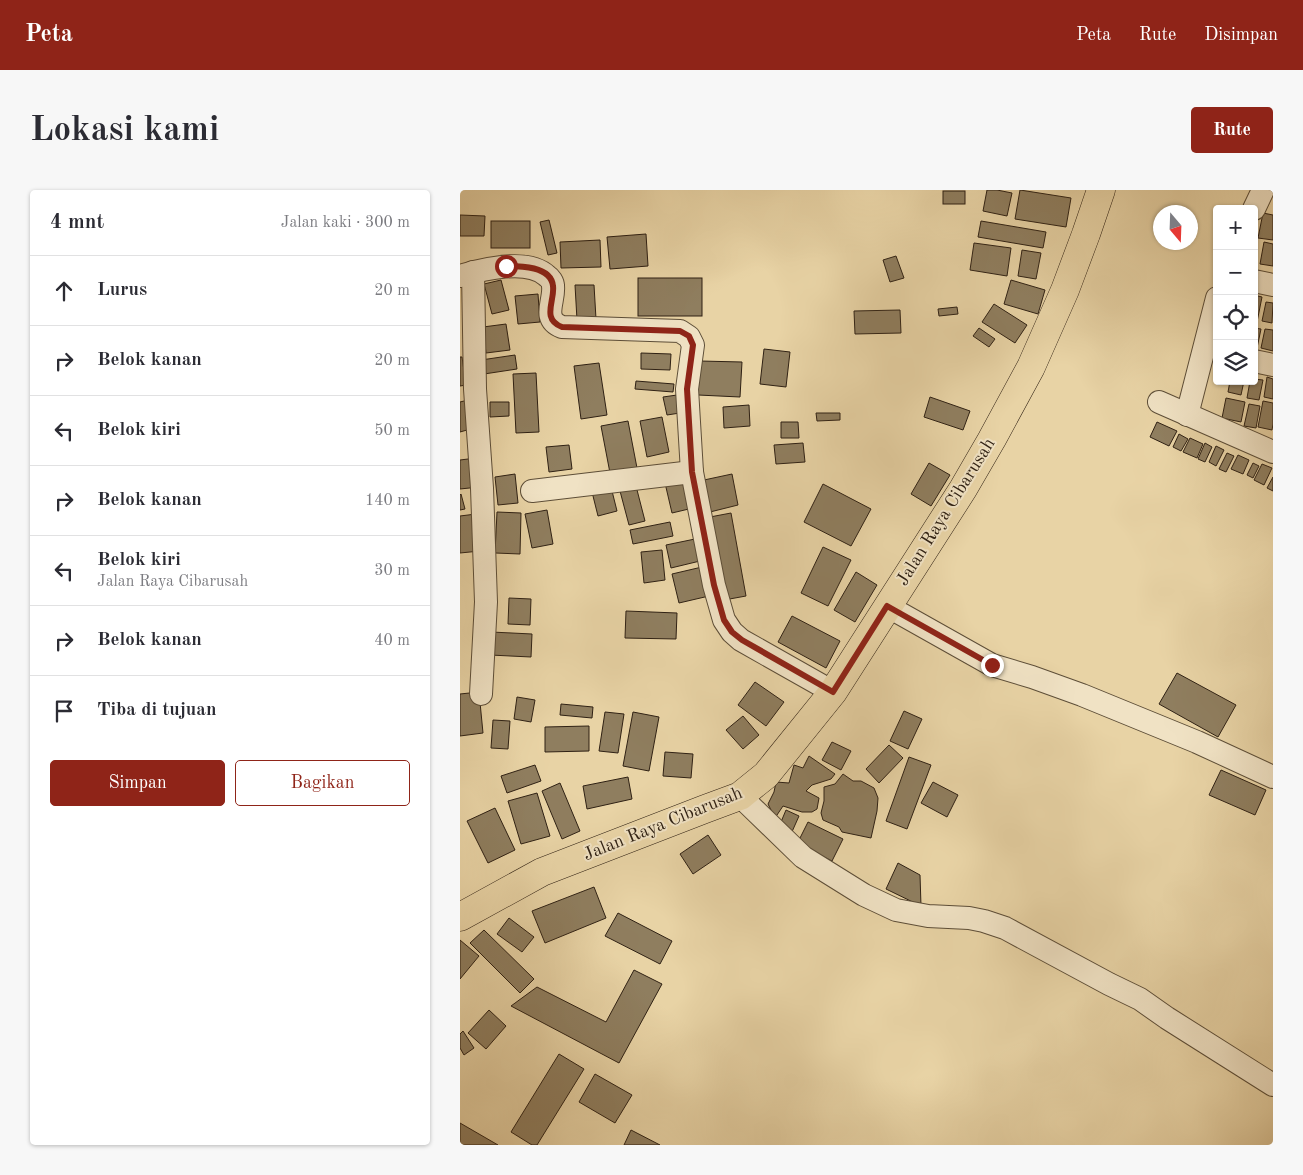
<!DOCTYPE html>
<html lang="id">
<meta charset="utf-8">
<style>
:root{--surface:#fff;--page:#f7f7f7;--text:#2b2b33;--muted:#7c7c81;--line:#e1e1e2;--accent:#8f2418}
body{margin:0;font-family:"Old Standard TT",serif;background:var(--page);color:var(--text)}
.controls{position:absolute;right:15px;top:15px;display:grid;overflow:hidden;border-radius:5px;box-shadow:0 1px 4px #0004}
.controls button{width:45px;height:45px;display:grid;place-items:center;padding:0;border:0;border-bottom:1px solid var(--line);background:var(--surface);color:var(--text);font:25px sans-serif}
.compass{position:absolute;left:693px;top:15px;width:45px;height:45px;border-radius:50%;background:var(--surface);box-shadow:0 1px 4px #0004;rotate:161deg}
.stop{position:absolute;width:15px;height:15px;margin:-11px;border:4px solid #8f2418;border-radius:50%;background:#fff}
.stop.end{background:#8f2418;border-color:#fff;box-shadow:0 1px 5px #0008}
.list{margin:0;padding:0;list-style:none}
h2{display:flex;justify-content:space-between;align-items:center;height:65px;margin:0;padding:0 20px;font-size:21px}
h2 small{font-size:16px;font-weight:400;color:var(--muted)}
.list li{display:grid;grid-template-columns:32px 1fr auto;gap:15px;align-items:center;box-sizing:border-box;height:70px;padding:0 20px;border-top:1px solid var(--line)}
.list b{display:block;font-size:19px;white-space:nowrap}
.list p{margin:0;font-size:16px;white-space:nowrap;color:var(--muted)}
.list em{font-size:16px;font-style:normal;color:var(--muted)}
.actions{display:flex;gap:10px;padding:15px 20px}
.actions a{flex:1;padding:11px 0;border:1px solid var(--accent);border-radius:5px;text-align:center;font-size:18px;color:var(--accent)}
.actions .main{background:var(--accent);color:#fff}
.icon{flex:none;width:28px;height:28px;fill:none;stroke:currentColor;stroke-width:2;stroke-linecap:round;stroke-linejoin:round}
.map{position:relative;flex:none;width:813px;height:955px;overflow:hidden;border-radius:5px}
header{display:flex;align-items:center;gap:30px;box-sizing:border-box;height:70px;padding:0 25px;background:var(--accent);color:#fff}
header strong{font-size:24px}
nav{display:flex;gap:28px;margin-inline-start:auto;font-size:18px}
.intro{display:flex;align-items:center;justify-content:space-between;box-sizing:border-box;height:120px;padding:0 30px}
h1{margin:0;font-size:35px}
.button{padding:12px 22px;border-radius:5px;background:var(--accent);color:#fff;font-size:18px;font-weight:700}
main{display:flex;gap:30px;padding:0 30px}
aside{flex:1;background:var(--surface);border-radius:5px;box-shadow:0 1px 4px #0004}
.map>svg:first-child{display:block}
.building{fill:#8f7e5f;stroke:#2f2114}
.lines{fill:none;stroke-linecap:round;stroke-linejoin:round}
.street-casing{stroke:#5d4e38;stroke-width:24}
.primary-casing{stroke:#2f2114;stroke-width:29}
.street{stroke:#f0e2c4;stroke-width:22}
.primary{stroke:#e8d3a5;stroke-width:28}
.route{stroke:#8f2418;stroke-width:6}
.labels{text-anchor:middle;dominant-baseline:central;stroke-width:4;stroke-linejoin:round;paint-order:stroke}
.street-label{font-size:18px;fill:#2f2114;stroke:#f0e2c4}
</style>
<header>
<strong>Peta</strong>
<nav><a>Peta</a><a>Rute</a><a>Disimpan</a></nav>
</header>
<div class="intro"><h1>Lokasi kami</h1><a class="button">Rute</a></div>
<main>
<aside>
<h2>4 mnt<small>Jalan kaki · 300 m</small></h2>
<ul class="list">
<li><svg class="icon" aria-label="ahead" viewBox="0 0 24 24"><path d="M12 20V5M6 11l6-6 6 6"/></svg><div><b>Lurus</b></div><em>20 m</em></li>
<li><svg class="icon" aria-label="right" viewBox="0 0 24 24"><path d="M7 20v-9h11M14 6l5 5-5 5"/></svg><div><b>Belok kanan</b></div><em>20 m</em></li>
<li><svg class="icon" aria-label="left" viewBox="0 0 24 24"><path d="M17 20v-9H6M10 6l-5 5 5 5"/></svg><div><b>Belok kiri</b></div><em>50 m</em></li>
<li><svg class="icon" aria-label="right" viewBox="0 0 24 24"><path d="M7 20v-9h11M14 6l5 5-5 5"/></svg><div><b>Belok kanan</b></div><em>140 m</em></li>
<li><svg class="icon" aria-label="left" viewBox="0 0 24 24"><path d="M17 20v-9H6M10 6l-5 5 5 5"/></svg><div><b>Belok kiri</b><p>Jalan Raya Cibarusah</p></div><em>30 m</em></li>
<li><svg class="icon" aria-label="right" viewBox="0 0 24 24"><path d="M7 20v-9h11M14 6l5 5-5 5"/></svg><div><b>Belok kanan</b></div><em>40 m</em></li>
<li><svg class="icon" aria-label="arrive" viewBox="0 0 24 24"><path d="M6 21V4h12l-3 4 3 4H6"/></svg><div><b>Tiba di tujuan</b></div></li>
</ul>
<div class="actions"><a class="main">Simpan</a><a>Bagikan</a></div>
</aside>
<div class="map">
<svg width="813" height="955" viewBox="0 0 813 955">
<rect width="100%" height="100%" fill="#e8d3a5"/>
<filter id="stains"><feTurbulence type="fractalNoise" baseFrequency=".004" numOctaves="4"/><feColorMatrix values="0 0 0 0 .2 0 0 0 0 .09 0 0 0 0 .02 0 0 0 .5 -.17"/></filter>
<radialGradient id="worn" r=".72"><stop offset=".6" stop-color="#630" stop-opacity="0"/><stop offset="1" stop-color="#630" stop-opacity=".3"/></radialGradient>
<g class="building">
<polygon points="527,0 537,0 552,3 547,26 523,21"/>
<polygon points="560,0 611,8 606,37 555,29"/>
<rect x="483" y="1" width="22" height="13"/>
<polygon points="803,23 813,25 813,50 798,48"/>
<polygon points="0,25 25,26 24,46 0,46"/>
<polygon points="89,30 97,63 88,65 80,32"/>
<rect x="31" y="31" width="39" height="27"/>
<polygon points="521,31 586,42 583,58 518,47"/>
<polygon points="186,44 188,76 150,79 147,47"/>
<polygon points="140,50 141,77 101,78 100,52"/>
<polygon points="804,52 813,54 813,76 800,74"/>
<polygon points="514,53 551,58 547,86 510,80"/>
<polygon points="562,60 581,63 576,89 558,86"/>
<polygon points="436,66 444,88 430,92 423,70"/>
<rect x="178" y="88" width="64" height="38"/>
<polygon points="41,90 49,120 32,124 24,94"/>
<polygon points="551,90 585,100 578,124 544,114"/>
<polygon points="115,95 134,95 136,129 117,130"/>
<polygon points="78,104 80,132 58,134 55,106"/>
<polygon points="794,105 802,107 797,132 794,132"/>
<polygon points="806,112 813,113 812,133 802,131"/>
<polygon points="534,114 567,135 555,153 522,132"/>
<polygon points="497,117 498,124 479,126 478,119"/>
<polygon points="440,120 441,143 395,144 394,121"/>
<polygon points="46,134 50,160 26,163 23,137"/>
<polygon points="519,138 535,149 529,157 513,146"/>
<polygon points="794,138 801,139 797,158 794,158"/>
<polygon points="805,139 813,140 813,161 801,158"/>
<polygon points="304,159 330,162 326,197 300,194"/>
<polygon points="181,163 211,164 210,180 181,179"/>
<polygon points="55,165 57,179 24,184 21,170"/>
<polygon points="0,167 2,167 6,195 0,196"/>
<polygon points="240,171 282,172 280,207 238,205"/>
<polygon points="139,173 147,225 121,229 114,176"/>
<polygon points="76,183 79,242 56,243 53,184"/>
<polygon points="807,187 813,189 813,209 804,207"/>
<polygon points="794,189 803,190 799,210 787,208 790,191 794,191"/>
<polygon points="176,191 214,194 213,202 175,199"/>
<polygon points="770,191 784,191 781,205 768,202"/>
<polygon points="217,205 220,223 207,225 203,207"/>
<polygon points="470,207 510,221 503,240 464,227"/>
<polygon points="766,208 785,212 781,232 762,228"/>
<polygon points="8,210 14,238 0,242 0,212"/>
<polygon points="803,211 813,213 813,234 812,240 798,237"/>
<polygon points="30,212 49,212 49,226 30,227"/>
<polygon points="789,214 800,216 796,238 784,236"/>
<polygon points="289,215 290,236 264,238 263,217"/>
<polygon points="356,223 380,223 380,230 357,231"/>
<polygon points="202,227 209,262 187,267 180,231"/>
<polygon points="168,231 177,278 150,283 141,236"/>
<polygon points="321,232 338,232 339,248 321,248"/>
<polygon points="697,232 717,241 709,256 690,247"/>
<polygon points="719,244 728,249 721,261 713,257"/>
<polygon points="730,248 743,254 737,268 723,262"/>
<polygon points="343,253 345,272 316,274 314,255"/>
<polygon points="745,253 752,257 745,272 738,269"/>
<polygon points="109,255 112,279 89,282 86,257"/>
<polygon points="756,256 764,260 756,276 749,272"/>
<polygon points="767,263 774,266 766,282 759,279"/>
<polygon points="778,265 789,270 783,284 771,279"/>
<polygon points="16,268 19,297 0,299 0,270"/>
<polygon points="469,273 490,285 471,316 451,304"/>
<polygon points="793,273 799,276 793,288 787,285"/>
<polygon points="802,274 812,278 804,295 794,290"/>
<polygon points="55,284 58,313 38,315 35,287"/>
<polygon points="272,284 278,315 250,322 244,290"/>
<polygon points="813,287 813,301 807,298"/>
<polygon points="227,289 233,318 212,323 205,293"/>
<polygon points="363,294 411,319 391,356 344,332"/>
<polygon points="176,296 185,331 169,335 160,301"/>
<polygon points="151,297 157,321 138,326 132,302"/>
<polygon points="1,304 5,319 0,320 0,305"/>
<polygon points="87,320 93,354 72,358 65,324"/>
<polygon points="37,322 61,323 60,364 35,363"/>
<polygon points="271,323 286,406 264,410 250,327"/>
<polygon points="16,324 20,361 0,363 0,326"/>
<polygon points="210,332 213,346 173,354 170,340"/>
<polygon points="235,349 240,371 211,378 206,355"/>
<polygon points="363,357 391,370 368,416 341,403"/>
<polygon points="202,360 205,390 184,393 181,362"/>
<polygon points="242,377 249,406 219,413 212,384"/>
<polygon points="396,382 417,395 395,432 374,420"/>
<polygon points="49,408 71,409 70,435 48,434"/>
<polygon points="166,421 217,423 216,449 165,448"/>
<polygon points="332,426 380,451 366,478 318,452"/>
<polygon points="31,442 72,444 71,467 30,465"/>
<polygon points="717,483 776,515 758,547 699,514"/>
<polygon points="295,492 324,512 306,536 278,515"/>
<polygon points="19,502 23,543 0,546 0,504"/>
<polygon points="57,507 75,510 71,532 54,529"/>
<polygon points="101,514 133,517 132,528 100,525"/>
<polygon points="444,521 462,529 448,559 430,551"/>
<polygon points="145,522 164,524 158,563 139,561"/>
<polygon points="173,522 199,527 189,581 163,576"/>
<polygon points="283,526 299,545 283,559 266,540"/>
<polygon points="33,530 50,531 48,559 31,558"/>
<polygon points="129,536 129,561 85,562 85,537"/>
<polygon points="372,552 391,561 381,580 362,570"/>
<polygon points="429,555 443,568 419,593 406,579"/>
<polygon points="205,562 233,564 231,588 203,586"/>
<polygon points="349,566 375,584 371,589 352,595 346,601 359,608 357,619 352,622 342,622 323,616 315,628 308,614 314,602 316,592 329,593 334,575 343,578"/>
<polygon points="449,567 471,575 447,639 426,631"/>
<polygon points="75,575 81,591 47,603 41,586"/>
<polygon points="761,580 806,600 795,625 749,605"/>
<polygon points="383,584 393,591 401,591 414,598 418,608 417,621 411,648 382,642 379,637 363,630 361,623 364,611 364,597 375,594"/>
<polygon points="168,587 172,609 127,619 123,596"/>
<polygon points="473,592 498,605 487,627 461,613"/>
<polygon points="100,593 120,641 102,649 82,601"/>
<polygon points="77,603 90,646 61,654 48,611"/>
<polygon points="35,618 55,660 28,673 7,631"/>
<polygon points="326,620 339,626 331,644 318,639"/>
<polygon points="348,632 383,649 372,671 337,654"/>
<polygon points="248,645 261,665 233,684 220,664"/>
<polygon points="438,673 460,685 461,716 426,699"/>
<polygon points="134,697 146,728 85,753 72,721"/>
<polygon points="158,723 212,751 200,774 145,746"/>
<polygon points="49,728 74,747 62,762 37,744"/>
<polygon points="24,740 74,789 60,803 10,753"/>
<polygon points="0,750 19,766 0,789"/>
<polygon points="174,780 202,794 159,873 51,816 77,797 146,832"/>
<polygon points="29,820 46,836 26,859 8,843"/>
<polygon points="3,841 14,858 4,865 0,858 0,844"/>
<polygon points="99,864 124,879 77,955 72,955 51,942"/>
<polygon points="135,884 172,905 155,933 119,912"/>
<polygon points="0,933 38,955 0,955"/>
<polygon points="171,940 200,955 164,955"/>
</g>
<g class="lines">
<g class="street-casing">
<g id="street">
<polyline points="794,19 803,0"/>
<polyline points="13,82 15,199 22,298 26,412 21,504"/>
<path d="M0,86C23,79 68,68 87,86C90,88 93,92 93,96C95,111 81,129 102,137L220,141L229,147L233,155L227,199L232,282L254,395L264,430L272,442L281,450L373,502"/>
<polyline points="794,91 813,95"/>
<polyline points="794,171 813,175"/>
<polyline points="699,212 813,262"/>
<polyline points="727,225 757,108"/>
<polyline points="72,301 232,282"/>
<polyline points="427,416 532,475 572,487 622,505 737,552 813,587"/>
<polyline points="280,606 343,667 404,705 436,720 468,726 509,728 524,731 545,738 649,794 680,809 707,828 813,895"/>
</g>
</g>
<g class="primary-casing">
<polyline id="primary" points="0,727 82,682 245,619 280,606 306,585 373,502 503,299 532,249 571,177 605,100 626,44 641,0"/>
</g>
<use href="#street" class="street"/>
<use href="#primary" class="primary"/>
</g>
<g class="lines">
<path class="route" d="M46,76C60,76 91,76 93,96C95,111 81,129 102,137L220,141L229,146L233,155L227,199L232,282L254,395L264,430L272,442L282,450L373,502L427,416L532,475"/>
</g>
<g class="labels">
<g class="street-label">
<text transform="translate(486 322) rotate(-58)">Jalan Raya Cibarusah</text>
<text transform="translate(203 634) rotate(-22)">Jalan Raya Cibarusah</text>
</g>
</g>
<rect width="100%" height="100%" filter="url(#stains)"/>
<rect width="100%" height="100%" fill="url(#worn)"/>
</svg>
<div class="controls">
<button>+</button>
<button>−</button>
<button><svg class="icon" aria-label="locate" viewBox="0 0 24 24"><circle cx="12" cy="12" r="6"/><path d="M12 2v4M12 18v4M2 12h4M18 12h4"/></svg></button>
<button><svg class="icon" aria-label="layers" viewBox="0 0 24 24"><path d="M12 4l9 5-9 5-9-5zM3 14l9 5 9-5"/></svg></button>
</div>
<svg class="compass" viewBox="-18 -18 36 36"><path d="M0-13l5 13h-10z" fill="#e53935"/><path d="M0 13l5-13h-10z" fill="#7c7c81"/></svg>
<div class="stop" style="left:46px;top:76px"></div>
<div class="stop end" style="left:532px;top:475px"></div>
</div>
</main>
